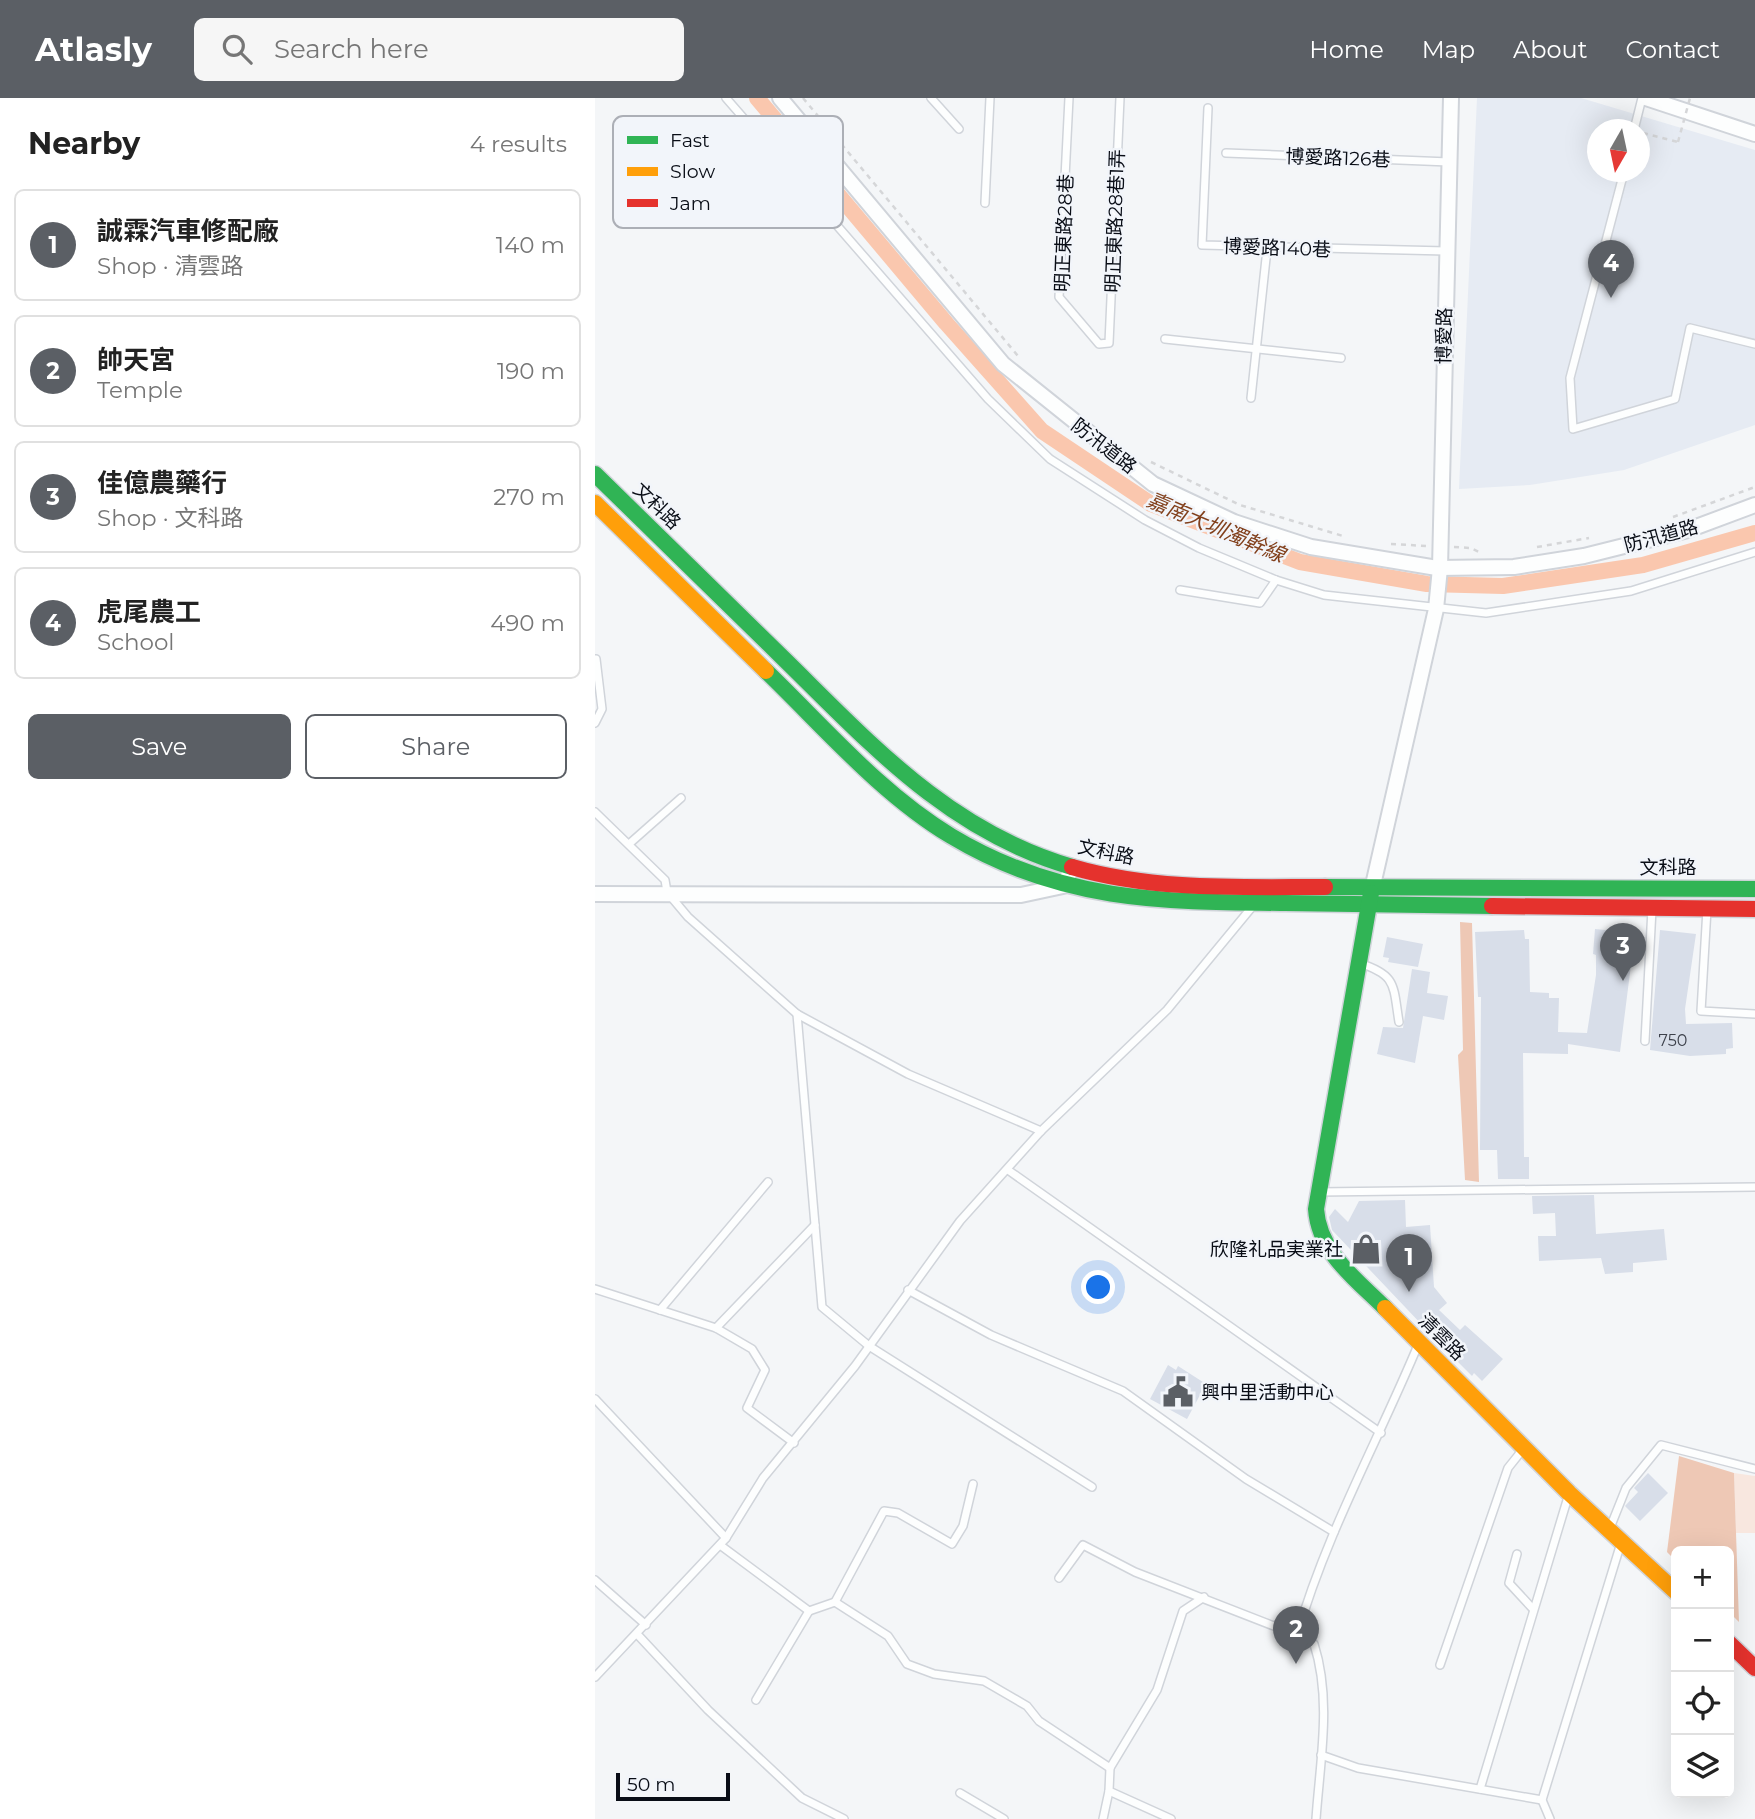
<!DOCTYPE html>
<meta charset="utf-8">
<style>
:root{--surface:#fff;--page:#f6f6f6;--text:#222;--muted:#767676;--line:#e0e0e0;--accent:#5b5f65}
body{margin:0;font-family:Montserrat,"Noto Sans TC",sans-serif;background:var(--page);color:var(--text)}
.controls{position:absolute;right:21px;bottom:21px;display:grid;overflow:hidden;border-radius:10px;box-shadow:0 7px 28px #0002}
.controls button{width:63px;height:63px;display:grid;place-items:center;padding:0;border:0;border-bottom:2px solid var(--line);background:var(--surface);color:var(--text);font:35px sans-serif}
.compass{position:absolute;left:992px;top:21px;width:63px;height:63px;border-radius:50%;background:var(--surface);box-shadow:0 7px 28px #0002;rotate:189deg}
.scale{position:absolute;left:21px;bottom:18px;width:114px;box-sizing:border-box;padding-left:7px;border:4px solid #090d16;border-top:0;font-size:19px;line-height:24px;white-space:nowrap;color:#090d16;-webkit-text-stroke:5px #f2f5fa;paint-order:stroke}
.you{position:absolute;left:504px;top:1190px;width:24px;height:24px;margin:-18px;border:5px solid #fff;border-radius:50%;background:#1a73e8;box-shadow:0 0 0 10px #1a73e833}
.badge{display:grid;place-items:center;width:46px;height:46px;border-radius:50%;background:var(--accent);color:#fff;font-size:23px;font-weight:700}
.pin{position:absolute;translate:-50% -58px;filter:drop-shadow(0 2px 4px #0008)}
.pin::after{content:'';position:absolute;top:37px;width:24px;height:21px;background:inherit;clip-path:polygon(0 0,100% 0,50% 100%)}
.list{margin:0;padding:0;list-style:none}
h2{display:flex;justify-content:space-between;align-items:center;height:91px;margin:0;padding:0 28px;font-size:30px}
h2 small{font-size:23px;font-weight:400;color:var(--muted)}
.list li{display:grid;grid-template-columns:46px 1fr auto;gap:21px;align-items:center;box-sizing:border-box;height:112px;margin:0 14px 14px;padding:0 14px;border:2px solid var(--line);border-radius:10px}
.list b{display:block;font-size:26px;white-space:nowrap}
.list p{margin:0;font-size:23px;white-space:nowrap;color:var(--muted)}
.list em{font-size:23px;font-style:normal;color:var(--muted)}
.actions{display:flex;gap:14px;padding:21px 28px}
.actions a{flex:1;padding:16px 0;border:2px solid var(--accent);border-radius:10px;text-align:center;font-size:24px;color:var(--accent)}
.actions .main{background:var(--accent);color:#fff}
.icon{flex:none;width:38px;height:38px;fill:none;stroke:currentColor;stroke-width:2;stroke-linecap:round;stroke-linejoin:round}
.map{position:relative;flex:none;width:1160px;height:1721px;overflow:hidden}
header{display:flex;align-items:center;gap:42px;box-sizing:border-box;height:98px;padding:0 35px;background:var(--accent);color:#fff}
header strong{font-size:33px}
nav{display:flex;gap:38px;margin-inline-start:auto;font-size:24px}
.search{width:490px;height:63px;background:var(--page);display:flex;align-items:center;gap:18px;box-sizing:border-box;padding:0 24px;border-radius:10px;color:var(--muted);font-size:26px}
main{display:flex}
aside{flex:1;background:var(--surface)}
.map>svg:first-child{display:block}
.built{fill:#e6ebf3;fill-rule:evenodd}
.green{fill:#f8e7df}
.forest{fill:#eec8b5}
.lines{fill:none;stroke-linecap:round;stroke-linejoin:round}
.canal{stroke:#fac7ae;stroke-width:16}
.building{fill:#d8dee9}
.lane-casing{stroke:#d0d4da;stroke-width:10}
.street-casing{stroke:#d0d4da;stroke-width:18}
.fast-casing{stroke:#d0d4da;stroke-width:19}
.slow-casing{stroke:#d0d4da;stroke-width:19}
.jam-casing{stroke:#d0d4da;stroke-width:19}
.path{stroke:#d5d6d8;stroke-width:2.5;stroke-dasharray:5 5;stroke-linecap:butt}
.lane{stroke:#fdfefe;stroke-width:7}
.street{stroke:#fdfefe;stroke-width:14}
.fast{stroke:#30b455;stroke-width:16}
.slow{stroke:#ff9f0a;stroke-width:16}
.jam{stroke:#e5322d;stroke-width:16}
.path-bridge{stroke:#d5d6d8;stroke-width:2.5;stroke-dasharray:5 5;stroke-linecap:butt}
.labels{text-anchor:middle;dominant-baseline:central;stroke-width:5;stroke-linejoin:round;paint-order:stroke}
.number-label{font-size:16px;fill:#3d414b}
.street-label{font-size:19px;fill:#090d16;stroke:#f2f5fa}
.poi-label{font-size:19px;fill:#090d16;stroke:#f2f5fa;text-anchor:end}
.water-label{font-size:21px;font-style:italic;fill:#82401c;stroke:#f2f5fa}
.key{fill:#f2f5fa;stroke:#acafb6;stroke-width:2}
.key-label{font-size:19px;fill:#090d16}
</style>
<header>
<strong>Atlasly</strong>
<div class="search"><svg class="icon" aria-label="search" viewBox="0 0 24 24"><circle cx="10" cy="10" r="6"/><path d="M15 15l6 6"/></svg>Search here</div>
<nav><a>Home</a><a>Map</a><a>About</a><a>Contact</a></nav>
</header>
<main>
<aside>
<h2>Nearby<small>4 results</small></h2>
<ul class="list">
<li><span class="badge">1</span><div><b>誠霖汽車修配廠</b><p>Shop · 清雲路</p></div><em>140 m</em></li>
<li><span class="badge">2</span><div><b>帥天宮</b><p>Temple</p></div><em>190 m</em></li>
<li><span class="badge">3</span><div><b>佳億農藥行</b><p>Shop · 文科路</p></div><em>270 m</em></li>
<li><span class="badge">4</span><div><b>虎尾農工</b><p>School</p></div><em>490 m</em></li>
</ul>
<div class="actions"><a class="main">Save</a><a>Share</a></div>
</aside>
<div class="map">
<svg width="1160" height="1721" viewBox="0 0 1160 1721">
<rect width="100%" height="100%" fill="#f4f6f8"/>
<path class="built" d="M882,0H986L1160,52V327L1029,372L935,387L864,391ZM1002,32H1044V74H1002Z"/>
<polygon class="green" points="1139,1375 1160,1378 1160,1435 1141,1435"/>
<g class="forest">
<polygon points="865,824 877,825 884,1084 870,1082 863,957 868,952"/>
<polygon points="1084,1358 1139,1375 1144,1524 1134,1514 1134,1453 1081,1453 1081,1463 1072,1454"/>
</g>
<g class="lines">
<polyline class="canal" points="162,0 351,225 447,333 556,406 705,464 832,486 908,488 1048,467 1160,435"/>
</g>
<g class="building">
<polygon points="1000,831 1040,835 1025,954 973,946 973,956 928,955 929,1059 934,1059 934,1081 903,1081 902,1052 885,1052 886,899 883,899 880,834 929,832 930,841 934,841 935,894 954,895 954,900 964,900 963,934 992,935 1001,877 1001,857 998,856"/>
<polygon points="1065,832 1101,836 1090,911 1091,926 1137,925 1138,950 1131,951 1131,956 1095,958 1055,952"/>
<polygon points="792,839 828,846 823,869 793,864 794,860 788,859"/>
<polygon points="817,871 835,874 832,895 853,898 849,922 828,918 820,965 782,956 788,929 808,930"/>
<polygon points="999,1097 1001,1136 1069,1131 1072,1162 1038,1165 1038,1174 1010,1176 1006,1160 944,1163 943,1138 961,1138 960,1115 938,1116 937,1098"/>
<polygon points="810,1102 811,1129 835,1127 839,1189 852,1205 844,1212 865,1232 870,1227 908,1261 887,1283 879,1275 877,1278 848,1249 737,1132 734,1119 740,1111 753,1124 764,1103"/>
<polygon points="573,1267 581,1272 583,1268 611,1286 592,1321 555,1301"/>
<polygon points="1053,1375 1073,1395 1045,1423 1030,1408 1043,1394 1039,1390"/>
</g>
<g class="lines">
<g class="lane-casing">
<g id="lane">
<polyline points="131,0 393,301 455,361 550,422 604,450 681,482 729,497 891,515 1036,493 1160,454"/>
<polyline points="336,0 364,31"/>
<polyline points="474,0 464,199 504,246 514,245 525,0"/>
<polyline points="613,10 607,147 851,153"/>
<polyline points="1039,32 1047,0"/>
<polyline points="631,55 854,64"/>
<polyline points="1029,74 975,280 978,331 1080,301 1095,230 1160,246"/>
<polyline points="390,105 395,0"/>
<polyline points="570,241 746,260"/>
<polyline points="656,300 672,151"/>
<polyline points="585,492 665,505 681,482"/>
<polyline points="0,625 7,611 1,561"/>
<polyline points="0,714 70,782 72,794 93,819 202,916 313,976 446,1033"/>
<polyline points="34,746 86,700"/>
<polyline points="1112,811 1106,913 1160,916"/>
<path d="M764,865C802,877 798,887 804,924"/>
<polyline points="202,916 227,1209 274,1248 497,1389"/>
<polyline points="1050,943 1057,811"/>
<polyline points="413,1072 786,1335"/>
<polyline points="723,1094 1160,1089"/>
<polyline points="0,1191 121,1230 157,1251 170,1272 152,1310 199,1345"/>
<polyline points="313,1192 396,1237 528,1293 651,1381 739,1434"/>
<polyline points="65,1212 173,1084"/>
<polyline points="121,1230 220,1127"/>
<polyline points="0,1301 131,1440"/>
<polyline points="1015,1430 1031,1390 1066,1347 1160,1371"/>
<polyline points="125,1447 214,1513 240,1504 293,1538 312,1566 339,1576 389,1583 432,1608 444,1623 515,1670 562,1592 588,1513 609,1499"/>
<polyline points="922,1456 914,1485 938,1511"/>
<polyline points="464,1480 488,1447 540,1474 702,1537"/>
<polyline points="0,1482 51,1527"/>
<polyline points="240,1504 289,1413 303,1415 357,1446 368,1428 378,1386"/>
<polyline points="42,1536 113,1612 207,1700 249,1721"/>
<polyline points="845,1567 913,1370 929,1350"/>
<polyline points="0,1579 131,1440 168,1380 260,1268 365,1123 446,1033 572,912 657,809"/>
<polyline points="161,1602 214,1513"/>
<polyline points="726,1657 763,1670 947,1702"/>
<polyline points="515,1670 514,1693 576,1721"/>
<polyline points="885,1691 973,1399"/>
<polyline points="365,1695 409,1721"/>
<polyline points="508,1721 514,1693"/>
<path d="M721,1721C725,1663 737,1602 719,1546L702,1537C731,1436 783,1343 823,1247"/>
<polyline points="955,1721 947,1702 1026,1445"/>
</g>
</g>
<g class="street-casing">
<g id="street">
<polyline points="185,0 408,266 558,386 639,424 716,449 842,470 919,469 989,458 1093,432 1160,407"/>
<polyline points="1051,0 1160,36"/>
<polyline points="778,787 841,511 845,470 856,0"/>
<polyline points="0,796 426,797 468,788 477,770"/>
</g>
</g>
<g class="fast-casing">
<g id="fast">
<path d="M0,376C62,437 125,498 187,559C275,645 353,733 477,769"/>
<path d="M171,573C230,630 286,696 356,738C466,804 567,804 690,805C759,806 828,807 897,808"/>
<polyline points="730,789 1160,791"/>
<path d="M776,795L721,1111C724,1155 761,1181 790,1210"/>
</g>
</g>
<g class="slow-casing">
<g id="slow">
<polyline points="0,405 171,573"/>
<polyline points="790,1210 974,1395 1081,1494"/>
</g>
</g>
<g class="jam-casing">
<g id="jam">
<path d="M477,769C559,793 646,789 730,789"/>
<polyline points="897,808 1160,811"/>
<polyline points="1134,1545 1160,1570"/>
</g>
</g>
<g class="path">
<polyline points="208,0 423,258"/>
<polyline points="1048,35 1083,44"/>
<polyline points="556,364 645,407 748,438"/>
<polyline points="1078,419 1160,389"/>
<polyline points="796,446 832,448"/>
<polyline points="859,449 876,450 886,455"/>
<polyline points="942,449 994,440"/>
</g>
<use href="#lane" class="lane"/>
<use href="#street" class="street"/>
<use href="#fast" class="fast"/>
<use href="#slow" class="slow"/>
<use href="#jam" class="jam"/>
<polyline class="path-bridge" points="1083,44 1095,0"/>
</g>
<defs>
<g id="shop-bare" transform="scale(2.415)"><path d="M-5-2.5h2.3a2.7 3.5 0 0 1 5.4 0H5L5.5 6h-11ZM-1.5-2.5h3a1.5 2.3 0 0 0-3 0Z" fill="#5b5f65" stroke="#f2f5fa" stroke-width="2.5" paint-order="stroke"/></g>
<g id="civic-bare" transform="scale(2.415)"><path d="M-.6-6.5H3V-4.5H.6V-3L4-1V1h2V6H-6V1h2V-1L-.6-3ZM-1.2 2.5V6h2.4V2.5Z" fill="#5b5f65" stroke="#f2f5fa" stroke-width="2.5" paint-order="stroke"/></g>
</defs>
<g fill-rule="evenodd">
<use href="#shop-bare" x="771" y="1151"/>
<use href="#civic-bare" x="583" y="1294"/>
</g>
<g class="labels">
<g class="number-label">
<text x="1078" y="942">750</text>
</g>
<g class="street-label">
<text transform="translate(743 60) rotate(2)">博愛路126巷</text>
<text transform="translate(520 123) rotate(-88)">明正東路28巷1弄</text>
<text transform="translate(469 135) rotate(-88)">明正東路28巷</text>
<text transform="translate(682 150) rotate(2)">博愛路140巷</text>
<text transform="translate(849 238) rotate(-89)">博愛路</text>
<text transform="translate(509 348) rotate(38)">防汛道路</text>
<text transform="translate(62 408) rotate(44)">文科路</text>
<text transform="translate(1066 438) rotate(-15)">防汛道路</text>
<text transform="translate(511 754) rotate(12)">文科路</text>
<text x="1073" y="769">文科路</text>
<text transform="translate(847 1239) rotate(45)">清雲路</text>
</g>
<g class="poi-label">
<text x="748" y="1151">欣隆礼品実業社</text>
<text x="606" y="1294" text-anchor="start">興中里活動中心</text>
</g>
<g class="water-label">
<text transform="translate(621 429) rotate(23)">嘉南大圳濁幹線</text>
</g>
</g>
<rect x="18" y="18" width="230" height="112" rx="10" class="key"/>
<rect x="32" y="38" width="31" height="8" fill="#30b455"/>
<rect x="32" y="69" width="31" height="9" fill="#ff9f0a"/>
<rect x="32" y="101" width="31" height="8" fill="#e5322d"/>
<g class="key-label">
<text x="75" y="49">Fast</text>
<text x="75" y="80">Slow</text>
<text x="75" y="112">Jam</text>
</g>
</svg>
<div class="controls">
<button>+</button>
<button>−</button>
<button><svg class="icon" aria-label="locate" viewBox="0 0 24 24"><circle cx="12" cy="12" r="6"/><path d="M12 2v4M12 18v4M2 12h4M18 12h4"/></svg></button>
<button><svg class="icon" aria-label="layers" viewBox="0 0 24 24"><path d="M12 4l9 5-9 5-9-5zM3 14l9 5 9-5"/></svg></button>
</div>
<svg class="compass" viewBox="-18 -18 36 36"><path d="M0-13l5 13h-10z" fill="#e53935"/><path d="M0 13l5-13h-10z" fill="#767676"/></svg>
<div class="scale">50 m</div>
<div class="you"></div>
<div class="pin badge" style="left:814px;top:1194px">1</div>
<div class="pin badge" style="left:701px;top:1566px">2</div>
<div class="pin badge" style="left:1028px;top:883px">3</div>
<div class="pin badge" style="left:1016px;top:200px">4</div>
</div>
</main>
